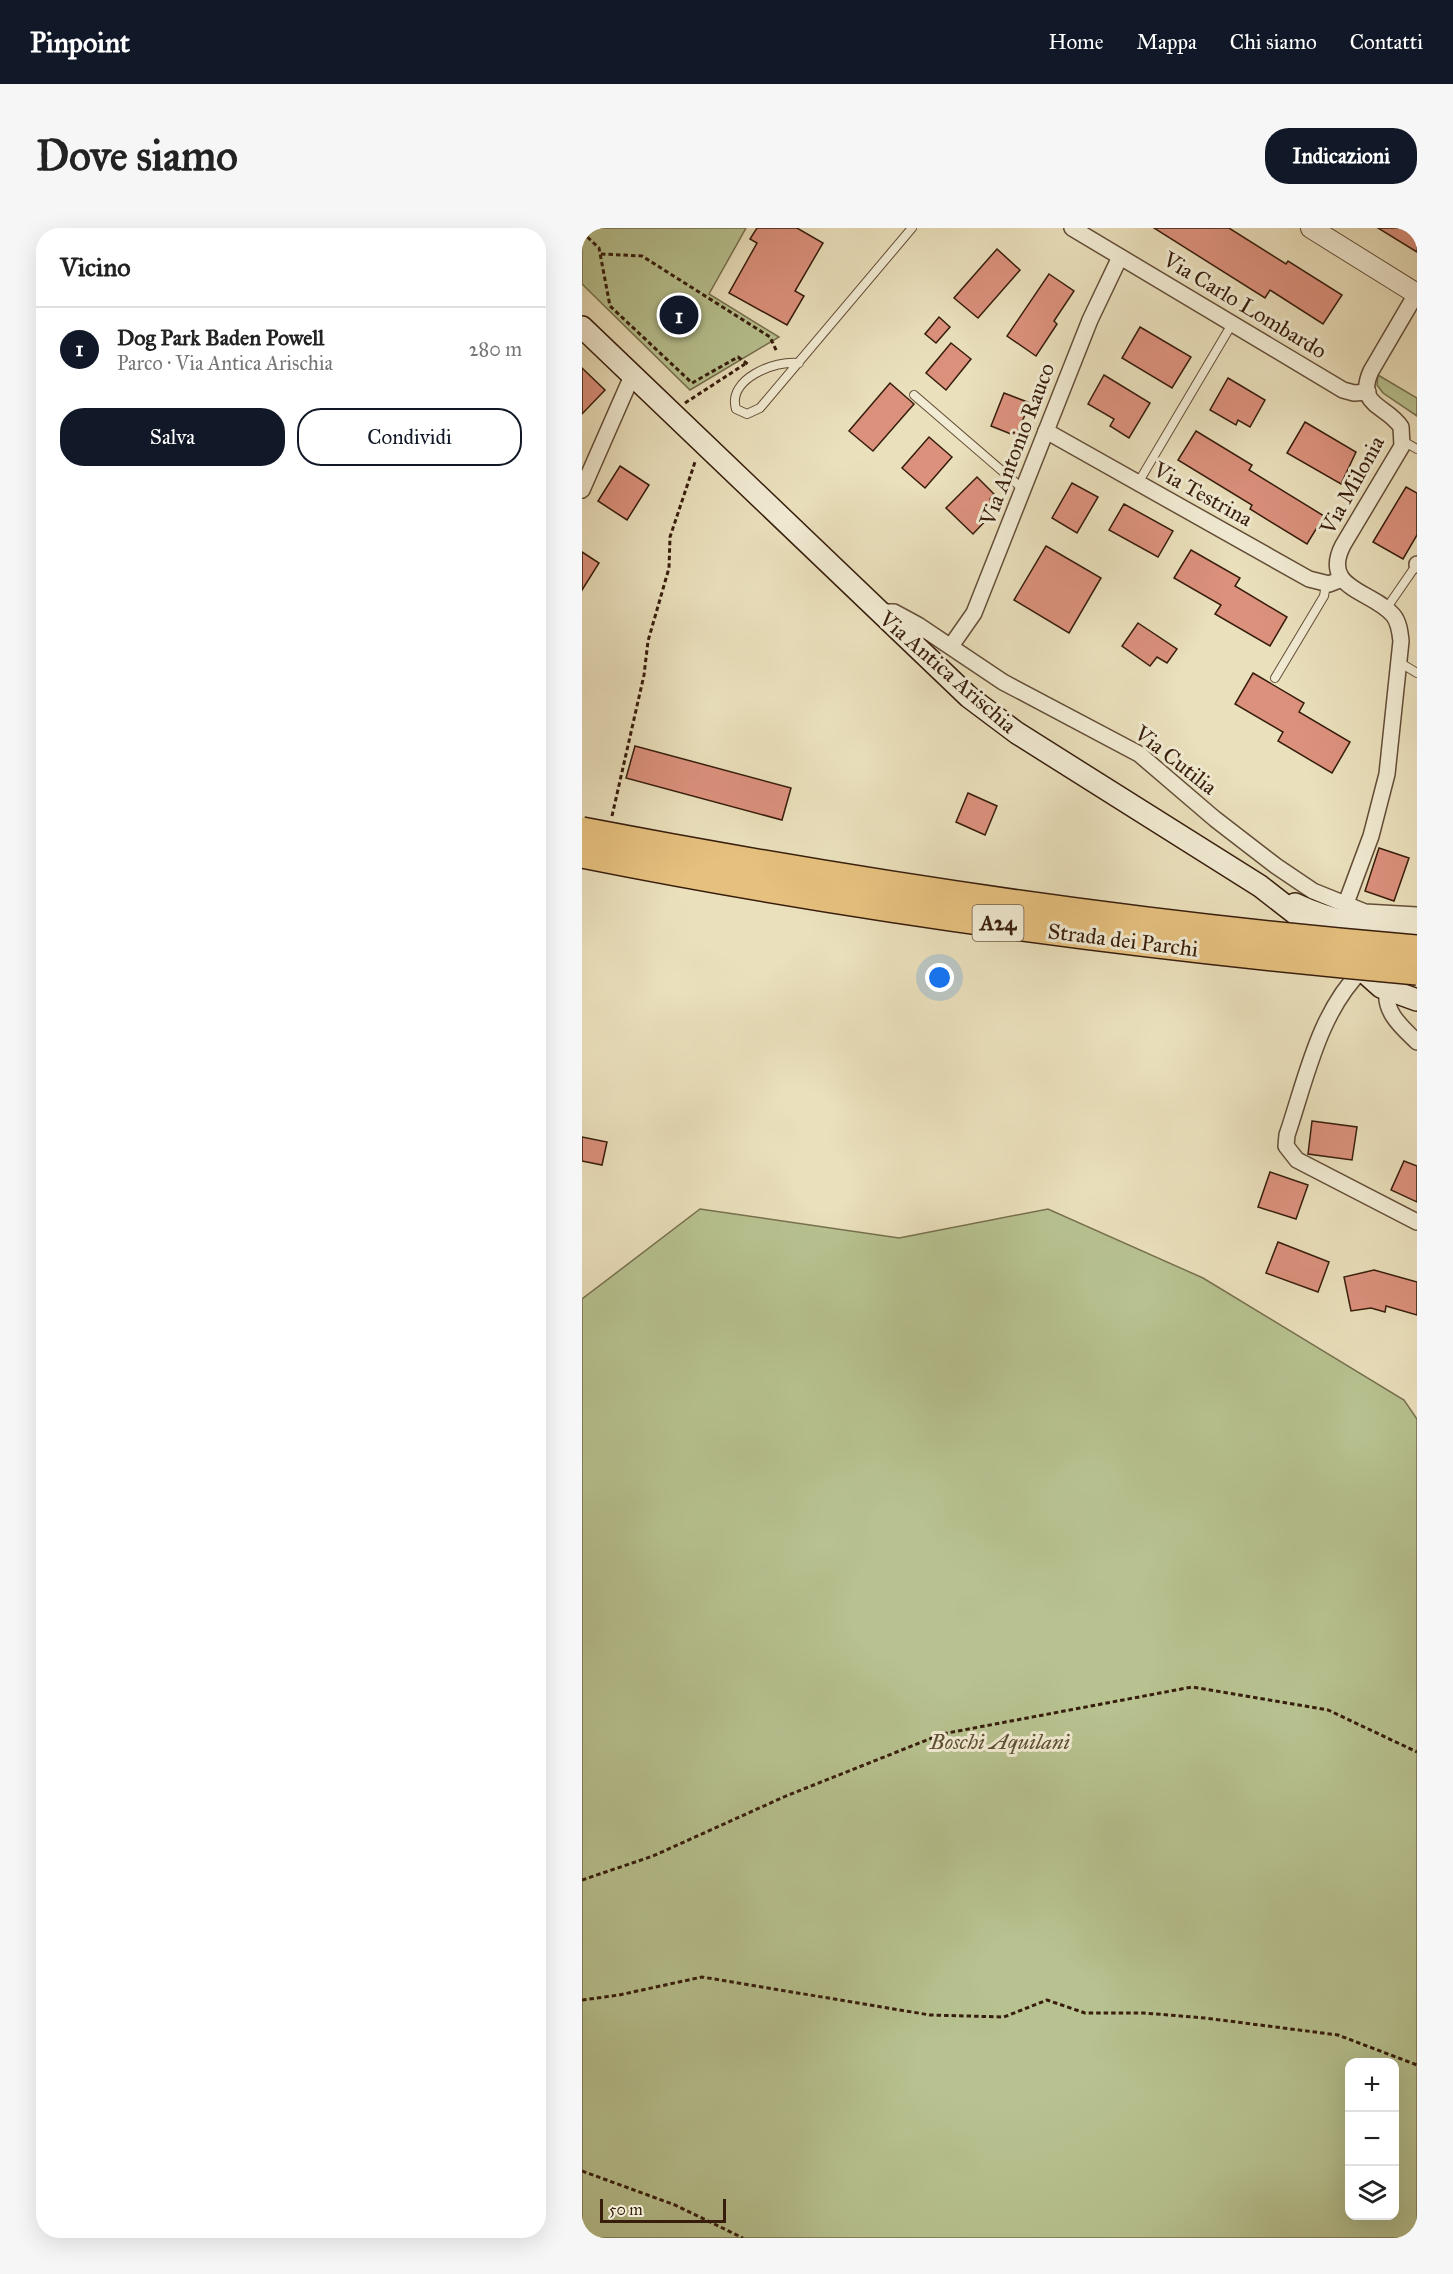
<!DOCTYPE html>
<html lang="it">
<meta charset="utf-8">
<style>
:root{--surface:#fff;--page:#f6f6f6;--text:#222;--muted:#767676;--line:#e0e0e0;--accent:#111827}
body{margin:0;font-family:"IM FELL Great Primer",serif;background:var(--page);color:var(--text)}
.controls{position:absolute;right:18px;bottom:18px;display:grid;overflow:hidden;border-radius:12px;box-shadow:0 6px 24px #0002}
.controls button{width:54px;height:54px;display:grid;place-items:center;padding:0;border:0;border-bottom:2px solid var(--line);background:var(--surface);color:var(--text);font:30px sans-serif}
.scale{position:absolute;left:18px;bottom:15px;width:126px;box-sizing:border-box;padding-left:6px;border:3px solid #371d0c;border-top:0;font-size:16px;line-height:21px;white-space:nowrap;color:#371d0c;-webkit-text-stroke:4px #f1ebd3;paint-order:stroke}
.you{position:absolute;left:358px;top:750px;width:21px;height:21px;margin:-15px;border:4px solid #fff;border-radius:50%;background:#1a73e8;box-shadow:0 0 0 9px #1a73e833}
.badge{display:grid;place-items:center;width:39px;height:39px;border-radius:50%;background:var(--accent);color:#fff;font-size:20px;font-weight:700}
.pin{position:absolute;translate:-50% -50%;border:3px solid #fff;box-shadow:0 2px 6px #0006}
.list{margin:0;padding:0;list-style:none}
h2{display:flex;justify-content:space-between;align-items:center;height:78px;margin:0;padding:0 24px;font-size:26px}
h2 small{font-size:20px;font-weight:400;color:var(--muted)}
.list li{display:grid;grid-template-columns:39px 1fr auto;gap:18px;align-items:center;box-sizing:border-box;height:84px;padding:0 24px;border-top:2px solid var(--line)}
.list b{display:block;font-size:22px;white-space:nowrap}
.list p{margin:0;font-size:20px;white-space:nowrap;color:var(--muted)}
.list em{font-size:20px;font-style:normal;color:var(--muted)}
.actions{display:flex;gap:12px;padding:18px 24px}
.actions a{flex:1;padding:14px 0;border:2px solid var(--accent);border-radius:24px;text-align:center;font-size:21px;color:var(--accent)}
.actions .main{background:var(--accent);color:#fff}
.icon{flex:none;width:33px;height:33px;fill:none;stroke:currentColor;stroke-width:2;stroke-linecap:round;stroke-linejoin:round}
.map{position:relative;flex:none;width:835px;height:2010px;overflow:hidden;border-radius:24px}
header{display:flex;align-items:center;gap:36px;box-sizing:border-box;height:84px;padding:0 30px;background:var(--accent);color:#fff}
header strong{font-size:28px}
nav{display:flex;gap:33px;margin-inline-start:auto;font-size:21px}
.intro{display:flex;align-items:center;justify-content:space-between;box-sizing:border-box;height:144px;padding:0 36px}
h1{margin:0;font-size:42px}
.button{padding:15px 27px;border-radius:24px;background:var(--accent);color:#fff;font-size:21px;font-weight:700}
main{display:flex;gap:36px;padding:0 36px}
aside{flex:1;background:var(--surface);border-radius:24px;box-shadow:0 6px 24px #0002}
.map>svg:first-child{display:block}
.green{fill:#b7c290;stroke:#77704e;stroke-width:1.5;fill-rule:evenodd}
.building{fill:#dc917d;stroke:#371d0c;stroke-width:1.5}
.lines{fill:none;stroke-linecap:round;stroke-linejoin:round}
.service-casing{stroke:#644e38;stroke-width:10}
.minor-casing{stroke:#644e38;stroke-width:18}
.tertiary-casing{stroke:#644e38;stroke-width:22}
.secondary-casing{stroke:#371d0c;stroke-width:24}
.path{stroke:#371d0c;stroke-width:3;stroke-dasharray:4.5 3;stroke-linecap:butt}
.service{stroke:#f1ebd3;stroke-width:8}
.minor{stroke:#f1ebd3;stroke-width:15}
.tertiary{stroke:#f1ebd3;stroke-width:20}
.secondary{stroke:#f1ebd3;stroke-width:21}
.motorway-bridge-casing{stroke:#371d0c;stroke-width:30;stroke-linecap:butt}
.motorway-bridge{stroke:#e5c07e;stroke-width:27}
.labels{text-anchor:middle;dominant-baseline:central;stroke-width:6;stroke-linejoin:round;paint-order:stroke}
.shield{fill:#f1ebd3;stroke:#6f5b48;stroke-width:1.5}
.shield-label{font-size:21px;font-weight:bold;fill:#371d0c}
.street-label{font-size:22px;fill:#371d0c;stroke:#f1ebd3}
.park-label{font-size:22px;font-style:italic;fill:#5d4f34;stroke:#f1ebd3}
</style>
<header>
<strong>Pinpoint</strong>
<nav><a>Home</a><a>Mappa</a><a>Chi siamo</a><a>Contatti</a></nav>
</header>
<div class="intro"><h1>Dove siamo</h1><a class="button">Indicazioni</a></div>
<main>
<aside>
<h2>Vicino<small></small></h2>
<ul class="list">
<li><span class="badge">1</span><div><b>Dog Park Baden Powell</b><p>Parco · Via Antica Arischia</p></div><em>280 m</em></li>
</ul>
<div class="actions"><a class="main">Salva</a><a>Condividi</a></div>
</aside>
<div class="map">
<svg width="835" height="2010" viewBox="0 0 835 2010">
<rect width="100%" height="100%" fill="#eae0bc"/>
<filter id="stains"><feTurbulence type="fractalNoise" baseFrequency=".00333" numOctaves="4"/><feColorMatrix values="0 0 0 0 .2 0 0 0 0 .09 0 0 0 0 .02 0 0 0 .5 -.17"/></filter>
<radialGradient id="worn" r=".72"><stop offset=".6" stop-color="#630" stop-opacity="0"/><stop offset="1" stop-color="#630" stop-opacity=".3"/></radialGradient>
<g class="green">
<polygon points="0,0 164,0 127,66 197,109 108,162 0,56"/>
<polygon points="796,147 835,170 835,188 801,165 795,157"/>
<path d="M118,981L317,1010L466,981L621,1050L822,1172L835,1191V2010H0V1071ZM768,1834H812V1988H768Z"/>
</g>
<g class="building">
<polygon points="175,0 215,0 241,15 213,63 222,68 205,97 147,65 175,15 168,11"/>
<polygon points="572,0 647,0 704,36 706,33 760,67 741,96 688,62 683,70"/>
<polygon points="796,0 835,0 835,24"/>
<polygon points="415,21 438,42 396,90 372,70"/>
<polygon points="467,46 492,63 472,93 475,96 454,128 425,108"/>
<polygon points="357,89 368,99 354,115 343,106"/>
<polygon points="558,99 609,129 590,160 540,130"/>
<polygon points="369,115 389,131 364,162 344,145"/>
<polygon points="0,140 23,162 0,186"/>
<polygon points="522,147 568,175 547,210 528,198 532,191 506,176"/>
<polygon points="646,150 683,172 668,199 656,192 654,197 628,182"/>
<polygon points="308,155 332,176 291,223 267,203"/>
<polygon points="422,165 448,175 434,208 409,198"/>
<polygon points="723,194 774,224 759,256 705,225"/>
<polygon points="614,203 670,237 667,242 742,288 725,316 668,281 670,277 596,232"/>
<polygon points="347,209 370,229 343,260 320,240"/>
<polygon points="38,238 67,257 45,292 16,273"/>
<polygon points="395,249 412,266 408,271 413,276 406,284 409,287 391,306 364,280"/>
<polygon points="490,255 516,269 495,305 470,290"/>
<polygon points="824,259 835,265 835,307 821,331 791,314"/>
<polygon points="542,276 591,303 576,329 527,302"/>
<polygon points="464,318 519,350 487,405 432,372"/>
<polygon points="609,322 658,350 653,358 705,389 688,418 633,386 639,377 592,350"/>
<polygon points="0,324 17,335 0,362"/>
<polygon points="556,395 595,421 585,435 575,429 568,438 540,418"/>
<polygon points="671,445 722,475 717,484 768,514 750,545 696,513 701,504 653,476"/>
<polygon points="53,518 209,560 200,592 44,550"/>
<polygon points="386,565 415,578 403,607 374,594"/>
<polygon points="797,620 827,630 812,673 783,663"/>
<polygon points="730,893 775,899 770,932 726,926"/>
<polygon points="0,909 25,914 20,937 0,933"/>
<polygon points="822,933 835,938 835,974 809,962"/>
<polygon points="688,944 726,957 714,991 676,979"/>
<polygon points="696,1014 747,1034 736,1064 684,1045"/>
<polygon points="792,1042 835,1054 835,1087 804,1078 803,1084 789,1080 769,1083 762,1049"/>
</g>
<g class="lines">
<g class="service-casing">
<g id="service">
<path d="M217,135C193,132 145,151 154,181L165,186L178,180L330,0"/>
<polyline points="332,167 441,261"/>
<polyline points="821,213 835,221"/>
<polyline points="556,255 650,96"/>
<polyline points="804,381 835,336"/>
<polyline points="817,434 835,445"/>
<polyline points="693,450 742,368 744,356"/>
</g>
</g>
<g class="minor-casing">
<g id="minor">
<polyline points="490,0 761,162 772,165 786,164"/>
<polyline points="464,203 727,351 747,356 760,351"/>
<polyline points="0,262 50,148"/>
<polyline points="835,336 835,337"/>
<polyline points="296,384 312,384 336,397 421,454 557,526 633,591 694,638 731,663 783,684 835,687"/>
<polyline points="369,418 392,385 508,92 538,29"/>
<path d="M763,678L789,608L805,546L819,413C818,404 817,394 811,387C791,363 738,361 761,317L820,218L819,199C805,177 773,178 789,143L834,66"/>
<path d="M780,742C737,784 724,851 705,907L704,918L715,932L835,994"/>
<path d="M805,762C802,785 820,799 835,814"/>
</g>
</g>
<g class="tertiary-casing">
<polyline id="tertiary" points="729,0 835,66"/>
</g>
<g class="secondary-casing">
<g id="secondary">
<polyline points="0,99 387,469 435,505 678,658 737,704 799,759 835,772"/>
<path d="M713,676C751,694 793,702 835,703"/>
</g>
</g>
<g class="path">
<polyline points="0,4 17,20 28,78 110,155 156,129 167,137"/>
<polyline points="19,26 60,28 188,109 195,124"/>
<polyline points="103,175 163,136"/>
<polyline points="30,588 62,447 66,413 87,340 88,309 113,234"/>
<polyline points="0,1652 71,1628 204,1568 360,1506 610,1459 746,1482 835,1524"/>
<polyline points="0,1772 37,1767 120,1749 348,1787 422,1789 465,1772 503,1785 562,1785 623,1790 756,1807 835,1837"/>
<polyline points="0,1943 93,1977 161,2010"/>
</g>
<use href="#service" class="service"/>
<use href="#minor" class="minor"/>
<use href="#tertiary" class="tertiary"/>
<use href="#secondary" class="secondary"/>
<g class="motorway-bridge-casing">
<g id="motorway-bridge">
<path d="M0,603C276,656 555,698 835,721"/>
<path d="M0,626C276,681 555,718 835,743"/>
</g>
</g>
<use href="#motorway-bridge" class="motorway-bridge"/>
</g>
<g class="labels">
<rect class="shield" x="390.5" y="677" width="51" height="36" rx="4.5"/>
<g class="shield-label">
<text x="416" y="695">A24</text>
</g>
<g class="street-label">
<text transform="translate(663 77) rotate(31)">Via Carlo Lombardo</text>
<text transform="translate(435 216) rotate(-69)">Via Antonio Rauco</text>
<text transform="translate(770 257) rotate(-61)">Via Milonia</text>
<text transform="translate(621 266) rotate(29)">Via Testrina</text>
<text transform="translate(366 444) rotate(41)">Via Antica Arischia</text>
<text transform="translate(594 532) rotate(38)">Via Cutilia</text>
<text transform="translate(541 712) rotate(7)">Strada dei Parchi</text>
</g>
<g class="park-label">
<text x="418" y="1513">Boschi Aquilani</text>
</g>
</g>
<rect width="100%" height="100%" filter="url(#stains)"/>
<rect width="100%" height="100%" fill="url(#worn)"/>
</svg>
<div class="controls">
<button>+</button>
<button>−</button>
<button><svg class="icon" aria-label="layers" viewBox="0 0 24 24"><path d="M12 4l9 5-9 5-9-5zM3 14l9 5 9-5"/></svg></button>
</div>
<div class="scale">50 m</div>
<div class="you"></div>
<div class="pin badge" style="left:97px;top:87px">1</div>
</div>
</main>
